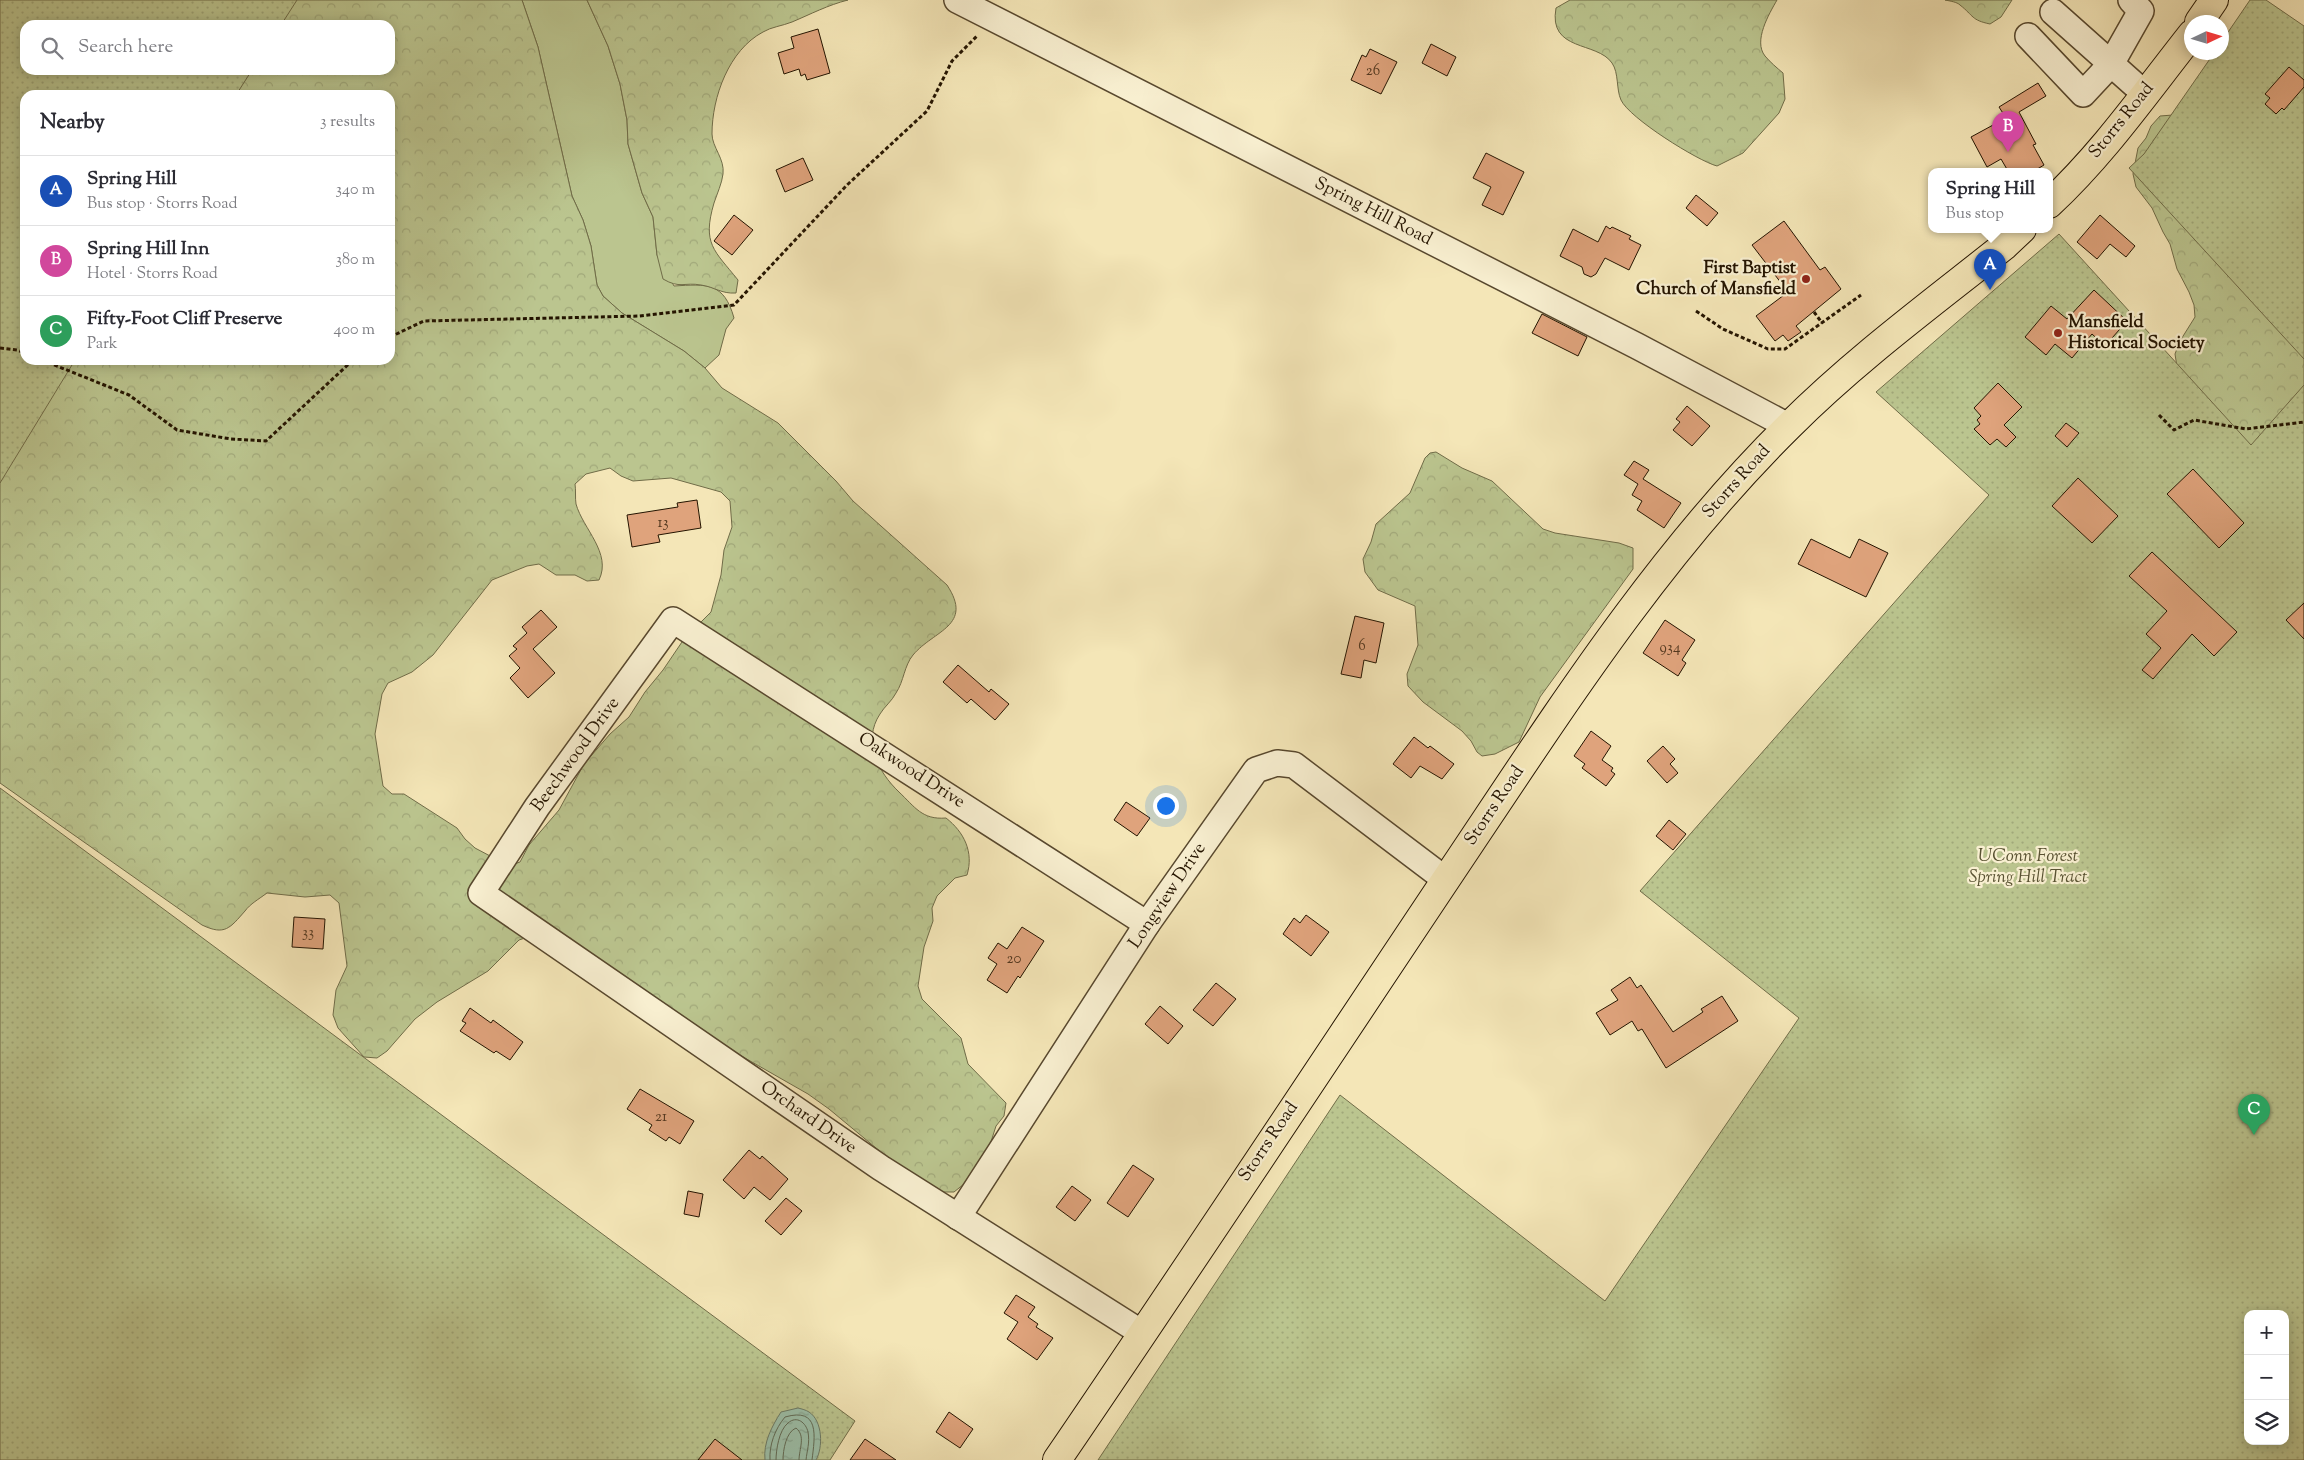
<!DOCTYPE html>
<meta charset="utf-8">
<style>
:root{--surface:#fff;--page:#f2f2f3;--text:#2b2b33;--muted:#7c7c81;--line:#e1e1e2;--accent:#8f2418}
body{margin:0;font-family:"Sorts Mill Goudy",serif;background:var(--page);color:var(--text)}
.controls{position:absolute;right:15px;bottom:15px;display:grid;overflow:hidden;border-radius:10px;box-shadow:0 2px 12px #0003}
.controls button{width:45px;height:45px;display:grid;place-items:center;padding:0;border:0;border-bottom:1px solid var(--line);background:var(--surface);color:var(--text);font:25px sans-serif}
.compass{position:absolute;left:2184px;top:15px;width:45px;height:45px;border-radius:50%;background:var(--surface);box-shadow:0 2px 12px #0003;rotate:86deg}
.you{position:absolute;left:1165px;top:805px;width:18px;height:18px;margin:-12px;border:4px solid #fff;border-radius:50%;background:#1a73e8;box-shadow:0 0 0 8px #1a73e833}
.badge{display:grid;place-items:center;width:32px;height:32px;border-radius:50%;background:var(--accent);color:#fff;font-size:16px;font-weight:700}
.pin{position:absolute;translate:-50% -41px;filter:drop-shadow(0 1px 2px #0008)}
.pin::after{content:'';position:absolute;top:26px;width:18px;height:15px;background:inherit;clip-path:polygon(0 0,100% 0,50% 100%)}
.popup{position:absolute;left:1928px;top:168px;width:125px;height:65px;box-sizing:border-box;display:grid;place-content:center;border-radius:10px;background:var(--surface);filter:drop-shadow(0 1px 4px #0005);font-size:16px;white-space:nowrap;color:var(--muted)}
.popup b{font-size:19px;color:var(--text)}
.popup::after{content:'';position:absolute;left:50%;top:100%;margin-left:-10px;border:10px solid transparent;border-top-color:var(--surface)}
.list{margin:0;padding:0;list-style:none}
h2{display:flex;justify-content:space-between;align-items:center;height:65px;margin:0;padding:0 20px;font-size:21px}
h2 small{font-size:16px;font-weight:400;color:var(--muted)}
.list li{display:grid;grid-template-columns:32px 1fr auto;gap:15px;align-items:center;box-sizing:border-box;height:70px;padding:0 20px;border-top:1px solid var(--line)}
.list b{display:block;font-size:19px;white-space:nowrap}
.list p{margin:0;font-size:16px;white-space:nowrap;color:var(--muted)}
.list em{font-size:16px;font-style:normal;color:var(--muted)}
.icon{flex:none;width:28px;height:28px;fill:none;stroke:currentColor;stroke-width:2;stroke-linecap:round;stroke-linejoin:round}
.map{position:relative;flex:none;width:2304px;height:1460px;overflow:hidden}
.search{position:absolute;background:var(--surface);box-shadow:0 2px 12px #0003;left:20px;top:20px;width:375px;height:55px;display:flex;align-items:center;gap:12px;box-sizing:border-box;padding:0 18px;border-radius:15px;color:var(--muted);font-size:19px}
.panel{position:absolute;background:var(--surface);box-shadow:0 2px 12px #0003;left:20px;top:90px;width:375px;height:275px;border-radius:15px}
.map>svg:first-child{display:block}
.grass{fill:#bbc58f;stroke:#706c48}
.forest{fill:url(#forest-crowns);stroke:#706c48;fill-rule:evenodd}
.park{fill:url(#park-dots);stroke:#706c48;fill-rule:evenodd}
.water{fill:url(#water-ripples);stroke:#6c7b66}
.lines{fill:none;stroke-linecap:round;stroke-linejoin:round}
.shore{stroke:#606a55;stroke-width:1}
.building{fill:#dfa37c;stroke:#241400}
.minor-casing{stroke:#58482e;stroke-width:28}
.major-casing{stroke:#241400;stroke-width:30}
.path{stroke:#241400;stroke-width:3;stroke-dasharray:4 2.5;stroke-linecap:butt}
.minor{stroke:#f8efd0;stroke-width:25}
.major{stroke:#f4e6b7;stroke-width:28}
.poi-dot{fill:#8f2418;stroke:#f8efd0;stroke-width:2}
.labels{text-anchor:middle;dominant-baseline:central;stroke-width:4.5;stroke-linejoin:round;paint-order:stroke}
.number-label{font-size:15px;fill:#53381f}
.street-label{font-size:18px;fill:#241400;stroke:#f8efd0}
.poi-label{font-size:18px;font-weight:bold;fill:#241400;stroke:#f8efd0;text-anchor:end}
.park-label{font-size:18px;font-style:italic;fill:#595232;stroke:#f8efd0}
</style>
<div class="map">
<svg width="2304" height="1460" viewBox="0 0 2304 1460">
<defs>
<pattern id="forest-crowns" width="20" height="18" patternUnits="userSpaceOnUse" patternTransform="scale(1.25)"><rect width="20" height="18" fill="#bbc58f"/><path d="M2 6a3 3 0 1 1 6 0M12 15a3 3 0 1 1 6 0" fill="none" stroke="#a1a87a"/></pattern>
<pattern id="park-dots" width="8" height="8" patternUnits="userSpaceOnUse" patternTransform="scale(1.25)"><rect width="8" height="8" fill="#bbc58f"/><path d="M2 2h.1M6 6h.1" fill="none" stroke="#a1a87a" stroke-width="1.8" stroke-linecap="round"/></pattern>
<pattern id="water-ripples" width="26" height="14" patternUnits="userSpaceOnUse" patternTransform="scale(1.25)"><rect width="26" height="14" fill="#9cc0aa"/><path d="M2 4q2-2 4 0t4 0M15 11q2-2 4 0t4 0" fill="none" stroke="#86a490"/></pattern>
</defs>
<rect width="100%" height="100%" fill="#f4e6b7"/>
<filter id="stains"><feTurbulence type="fractalNoise" baseFrequency=".004" numOctaves="4"/><feColorMatrix values="0 0 0 0 .2 0 0 0 0 .09 0 0 0 0 .02 0 0 0 .5 -.17"/></filter>
<radialGradient id="worn" r=".72"><stop offset=".6" stop-color="#630" stop-opacity="0"/><stop offset="1" stop-color="#630" stop-opacity=".3"/></radialGradient>
<path class="grass" d="M522,0H587L608,46L620,84L627,120L628,144L642,193L653,217L657,255L674,286C707,284 724,282 734,318L726,329L719,355L705,368L684,351L622,313L603,296L597,285L591,246L583,220L572,196L538,47Z"/>
<g class="forest">
<path d="M0,0H522L538,47L572,196L583,220L591,246L597,285L603,296L622,313L684,351L705,368L722,388L778,423L836,481L853,501L947,585C974,626 934,630 913,655C904,666 904,681 896,693C892,701 884,707 880,714C862,741 878,772 899,792C915,807 922,820 946,818C964,832 974,852 967,875L955,878L937,896L932,908L933,921L924,947L918,986L922,999L961,1038L968,1064L1006,1103L1004,1116L996,1126L988,1151L964,1184L954,1192H941L917,1182L829,1109L808,1094L531,936L519,940L488,971L437,1002L415,1019L387,1051L377,1058L364,1057L338,1028L333,1015L336,990L347,966L339,903L330,895L305,897L267,893C259,899 250,904 245,911C230,928 225,936 202,925L0,783ZM25,25H390V70H25ZM25,95H390V360H25ZM610,468L621,476L633,481L671,478L721,492L730,501L732,527L724,550L721,575L711,612L684,639L663,670L645,692L629,717L610,734L584,764L559,810L529,845L520,862L509,866L475,848L465,839L457,828L404,794H392L383,786L375,734L382,694L388,683L412,672L433,655L492,580L527,566L539,564L556,575H575L587,581L599,580C612,553 583,529 576,504C575,498 576,490 575,484L586,474Z"/>
<path d="M587,0H848C828,5 811,14 792,22C782,26 771,27 763,32C729,50 712,97 712,134C712,147 725,159 723,174C722,183 717,194 714,203C702,244 714,250 738,280L736,293C721,294 715,287 701,285C684,282 680,289 663,279L657,255L653,217L642,193L628,144L627,120L620,84L608,46Z"/>
<path d="M1570,0H1777C1769,14 1753,41 1765,56C1770,62 1777,68 1783,73L1785,99L1779,113L1743,153L1717,166C1698,161 1629,118 1621,100C1616,89 1619,73 1612,63C1597,41 1548,52 1556,8Z"/>
<path d="M1945,0H2012L2001,17L1990,24C1971,20 1974,16 1960,5C1957,2 1950,1 1945,0Z"/>
<polygon points="2173,115 2304,188 2304,498 2181,393 2175,354 2180,341 2195,317 2194,305 2189,292 2177,269 2170,244 2163,232 2152,208 2136,187 2133,174 2138,148 2146,138 2151,126 2160,116"/>
<polygon points="1436,452 1462,468 1492,481 1543,529 1555,533 1619,543 1633,548 1633,569 1540,697 1519,742 1495,754 1482,756 1477,752 1471,741 1462,731 1423,702 1408,686 1407,674 1418,645 1415,606 1378,590 1365,572 1363,559 1371,542 1376,524 1410,493 1425,458 1430,453"/>
</g>
<g class="park">
<polygon points="0,0 297,0 281,25 25,25 25,70 252,70 236,95 25,95 25,360 75,360 0,483"/>
<polygon points="2250,0 2266,0 2304,26 2304,359 2129,168 2144,154 2214,53 2222,52 2222,41"/>
<path d="M2059,234L2251,445L2304,385V1460H1098L1340,1095L1605,1301L1799,1018L1640,891L1989,495L1876,392ZM2248,1314H2285V1441H2248Z"/>
<polygon points="0,788 855,1421 830,1460 0,1460"/>
</g>
<path class="water" d="M798,1408C802,1409 806,1410 809,1412C823,1421 823,1448 816,1460H765C763,1443 772,1426 781,1412Z"/>
<g class="lines">
<g class="shore">
<path d="M770,1460C769,1445 775,1429 785,1417C820,1407 815,1436 812,1460"/>
<path d="M776,1460C776,1450 779,1430 788,1423C797,1415 806,1423 808,1432C810,1443 807,1450 806,1460"/>
<path d="M783,1460C783,1450 786,1432 796,1428C806,1436 799,1449 799,1460"/>
</g>
</g>
<g class="building">
<polygon points="818,29 830,73 807,80 805,74 801,76 799,69 784,74 778,53 794,48 791,37"/>
<polygon points="1431,44 1456,57 1447,76 1422,63"/>
<polygon points="1370,49 1397,62 1381,94 1351,80 1362,55 1366,57"/>
<polygon points="2289,67 2304,80 2304,87 2284,110 2282,108 2276,114 2265,104 2270,98 2265,94"/>
<polygon points="2038,83 2046,96 2019,112 2036,144 2033,145 2044,165 2034,171 2008,171 2001,159 1987,167 1971,137 2006,118 1999,107"/>
<polygon points="1486,153 1524,172 1503,215 1482,205 1491,187 1473,178"/>
<polygon points="803,158 813,180 785,192 776,170"/>
<polygon points="1696,195 1718,213 1707,226 1686,208"/>
<polygon points="734,215 753,230 732,255 714,241"/>
<polygon points="2100,215 2135,246 2126,257 2110,244 2097,259 2077,242"/>
<polygon points="1784,221 1820,270 1825,267 1841,289 1796,326 1801,332 1788,341 1783,335 1775,341 1756,316 1788,292 1752,245"/>
<polygon points="1606,226 1610,229 1612,227 1631,236 1629,239 1641,245 1629,270 1605,258 1596,274 1591,277 1584,274 1582,267 1560,256 1573,229 1598,242"/>
<polygon points="2094,290 2127,321 2105,346 2092,334 2072,358 2055,344 2046,355 2025,337 2051,306 2067,319"/>
<polygon points="1542,314 1587,337 1578,356 1532,333"/>
<polygon points="1998,383 2022,407 2004,425 2016,437 2006,447 1997,439 1990,445 1974,429 1980,424 1977,420 1981,416 1974,408"/>
<polygon points="1687,406 1710,426 1692,446 1673,430 1680,422 1676,419"/>
<polygon points="2066,423 2079,433 2067,447 2055,436"/>
<polygon points="1634,461 1649,470 1643,479 1681,503 1664,528 1637,510 1642,501 1632,495 1638,484 1624,475"/>
<polygon points="2193,469 2244,523 2219,548 2167,494"/>
<polygon points="2078,478 2118,516 2092,543 2052,506"/>
<polygon points="697,500 701,528 658,535 660,542 632,547 627,515 678,507 677,503"/>
<polygon points="1811,539 1850,558 1859,539 1888,553 1866,597 1798,564"/>
<polygon points="2152,552 2237,632 2214,656 2192,634 2153,679 2142,670 2161,648 2146,634 2167,611 2129,576"/>
<polygon points="2304,603 2304,639 2286,620"/>
<polygon points="541,610 557,627 533,649 555,673 528,698 510,678 520,668 509,656 517,649 513,646 527,633 522,627"/>
<polygon points="1355,616 1384,623 1376,663 1364,660 1361,678 1341,674"/>
<polygon points="1665,620 1695,640 1682,660 1686,663 1678,676 1643,653"/>
<polygon points="958,665 989,692 991,689 1009,704 995,720 971,699 967,703 943,682"/>
<polygon points="1591,731 1611,746 1602,760 1613,768 1611,771 1615,774 1606,786 1582,768 1585,764 1574,756"/>
<polygon points="1414,737 1428,748 1430,746 1454,764 1442,779 1420,766 1411,778 1393,764"/>
<polygon points="1663,746 1675,759 1670,764 1678,773 1667,783 1647,761"/>
<polygon points="1126,802 1150,818 1137,836 1114,820"/>
<polygon points="1669,820 1686,834 1673,850 1656,836"/>
<polygon points="1306,915 1329,932 1311,956 1283,934 1294,918 1300,923"/>
<polygon points="294,917 325,919 323,949 292,947"/>
<polygon points="1022,927 1044,941 1020,978 1018,976 1007,993 987,980 997,964 988,958 998,943 1007,949"/>
<polygon points="1630,977 1637,988 1641,985 1673,1032 1703,1012 1701,1009 1722,996 1738,1021 1666,1068 1642,1029 1638,1031 1632,1021 1610,1035 1596,1013 1618,1000 1611,990"/>
<polygon points="1216,983 1236,999 1213,1026 1193,1010"/>
<polygon points="1160,1006 1183,1026 1168,1044 1145,1024"/>
<polygon points="470,1008 491,1023 493,1020 523,1042 510,1060 496,1051 494,1053 460,1031 466,1023 462,1021"/>
<polygon points="640,1089 694,1121 680,1144 669,1137 666,1141 649,1130 652,1125 627,1109"/>
<polygon points="749,1150 760,1159 762,1156 788,1179 770,1200 754,1187 744,1199 723,1180"/>
<polygon points="1133,1165 1154,1179 1128,1217 1107,1203"/>
<polygon points="1072,1186 1091,1200 1075,1221 1056,1207"/>
<polygon points="688,1191 703,1194 699,1217 684,1214"/>
<polygon points="786,1198 802,1211 781,1235 765,1221"/>
<polygon points="1016,1295 1035,1307 1028,1317 1038,1324 1036,1327 1053,1338 1037,1360 1007,1339 1018,1322 1004,1313"/>
<polygon points="949,1412 973,1429 960,1448 936,1432"/>
<polygon points="715,1439 742,1460 698,1460"/>
<polygon points="865,1439 896,1460 850,1460"/>
</g>
<g class="lines">
<g class="minor-casing">
<g id="minor">
<polyline points="957,0 1637,346 1788,426"/>
<polyline points="2053,12 2145,94"/>
<polyline points="2028,36 2083,94 2111,64 2141,11 2131,0"/>
<polyline points="958,1217 1147,924 1256,770 1277,763 1294,765 1446,880"/>
<polyline points="1142,1333 881,1168 481,893 537,807 673,620 1147,924"/>
</g>
</g>
<g class="major-casing">
<g id="major">
<polyline points="2199,22 2214,0"/>
<path d="M2049,204C2103,154 2146,92 2192,34"/>
<path d="M1057,1460C1190,1265 1320,1068 1451,872C1555,717 1656,557 1789,426C1855,360 1931,304 2004,246L2022,229"/>
</g>
</g>
<g class="path">
<polyline points="1696,311 1723,329 1768,349 1785,349 1861,295"/>
<polyline points="1814,312 1822,323"/>
<polyline points="390,337 424,321 639,316 734,305 847,185 927,111 952,61 978,35"/>
<polyline points="0,348 17,350 25,353"/>
<polyline points="42,360 129,395 177,430 231,439 266,441 353,360"/>
<polyline points="2159,415 2174,430 2194,420 2246,429 2304,422"/>
</g>
<use href="#minor" class="minor"/>
<use href="#major" class="major"/>
</g>
<g class="poi-dot">
<circle cx="1806" cy="279" r="5"/>
<circle cx="2058" cy="333" r="5"/>
</g>
<g class="labels">
<g class="number-label">
<text x="1373" y="71">26</text>
<text x="663" y="523">13</text>
<text x="1362" y="646">6</text>
<text x="1670" y="648">934</text>
<text x="308" y="933">33</text>
<text x="1014" y="959">20</text>
<text x="661" y="1117">21</text>
</g>
<g class="street-label">
<text transform="translate(2122 121) rotate(-51)">Storrs Road</text>
<text transform="translate(1373 212) rotate(27)">Spring Hill Road</text>
<text transform="translate(1737 482) rotate(-48)">Storrs Road</text>
<text transform="translate(576 755) rotate(-54)">Beechwood Drive</text>
<text transform="translate(911 771) rotate(33)">Oakwood Drive</text>
<text transform="translate(1495 806) rotate(-56)">Storrs Road</text>
<text transform="translate(1168 896) rotate(-56)">Longview Drive</text>
<text transform="translate(808 1118) rotate(35)">Orchard Drive</text>
<text transform="translate(1269 1142) rotate(-56)">Storrs Road</text>
</g>
<g class="poi-label">
<text x="1796" y="269">First Baptist<tspan x="1796" dy="21">Church of Mansfield</tspan></text>
<text x="2068" y="323" text-anchor="start">Mansfield<tspan x="2068" dy="21">Historical Society</tspan></text>
</g>
<g class="park-label">
<text x="2028" y="857">UConn Forest<tspan x="2028" dy="21">Spring Hill Tract</tspan></text>
</g>
</g>
<rect width="100%" height="100%" filter="url(#stains)"/>
<rect width="100%" height="100%" fill="url(#worn)"/>
</svg>
<div class="controls">
<button>+</button>
<button>−</button>
<button><svg class="icon" aria-label="layers" viewBox="0 0 24 24"><path d="M12 4l9 5-9 5-9-5zM3 14l9 5 9-5"/></svg></button>
</div>
<svg class="compass" viewBox="-18 -18 36 36"><path d="M0-13l5 13h-10z" fill="#e53935"/><path d="M0 13l5-13h-10z" fill="#7c7c81"/></svg>
<div class="you"></div>
<div class="pin badge" style="left:1990px;top:290px;background:#1a4fb4">A</div>
<div class="popup"><b>Spring Hill</b>Bus stop</div>
<div class="pin badge" style="left:2008px;top:152px;background:#d1479c">B</div>
<div class="pin badge" style="left:2254px;top:1135px;background:#2e9e5b">C</div>
<div class="search"><svg class="icon" aria-label="search" viewBox="0 0 24 24"><circle cx="10" cy="10" r="6"/><path d="M15 15l6 6"/></svg>Search here</div>
<section class="panel">
<h2>Nearby<small>3 results</small></h2>
<ul class="list">
<li><span class="badge" style="background:#1a4fb4">A</span><div><b>Spring Hill</b><p>Bus stop · Storrs Road</p></div><em>340 m</em></li>
<li><span class="badge" style="background:#d1479c">B</span><div><b>Spring Hill Inn</b><p>Hotel · Storrs Road</p></div><em>380 m</em></li>
<li><span class="badge" style="background:#2e9e5b">C</span><div><b>Fifty-Foot Cliff Preserve</b><p>Park</p></div><em>400 m</em></li>
</ul>
</section>
</div>
